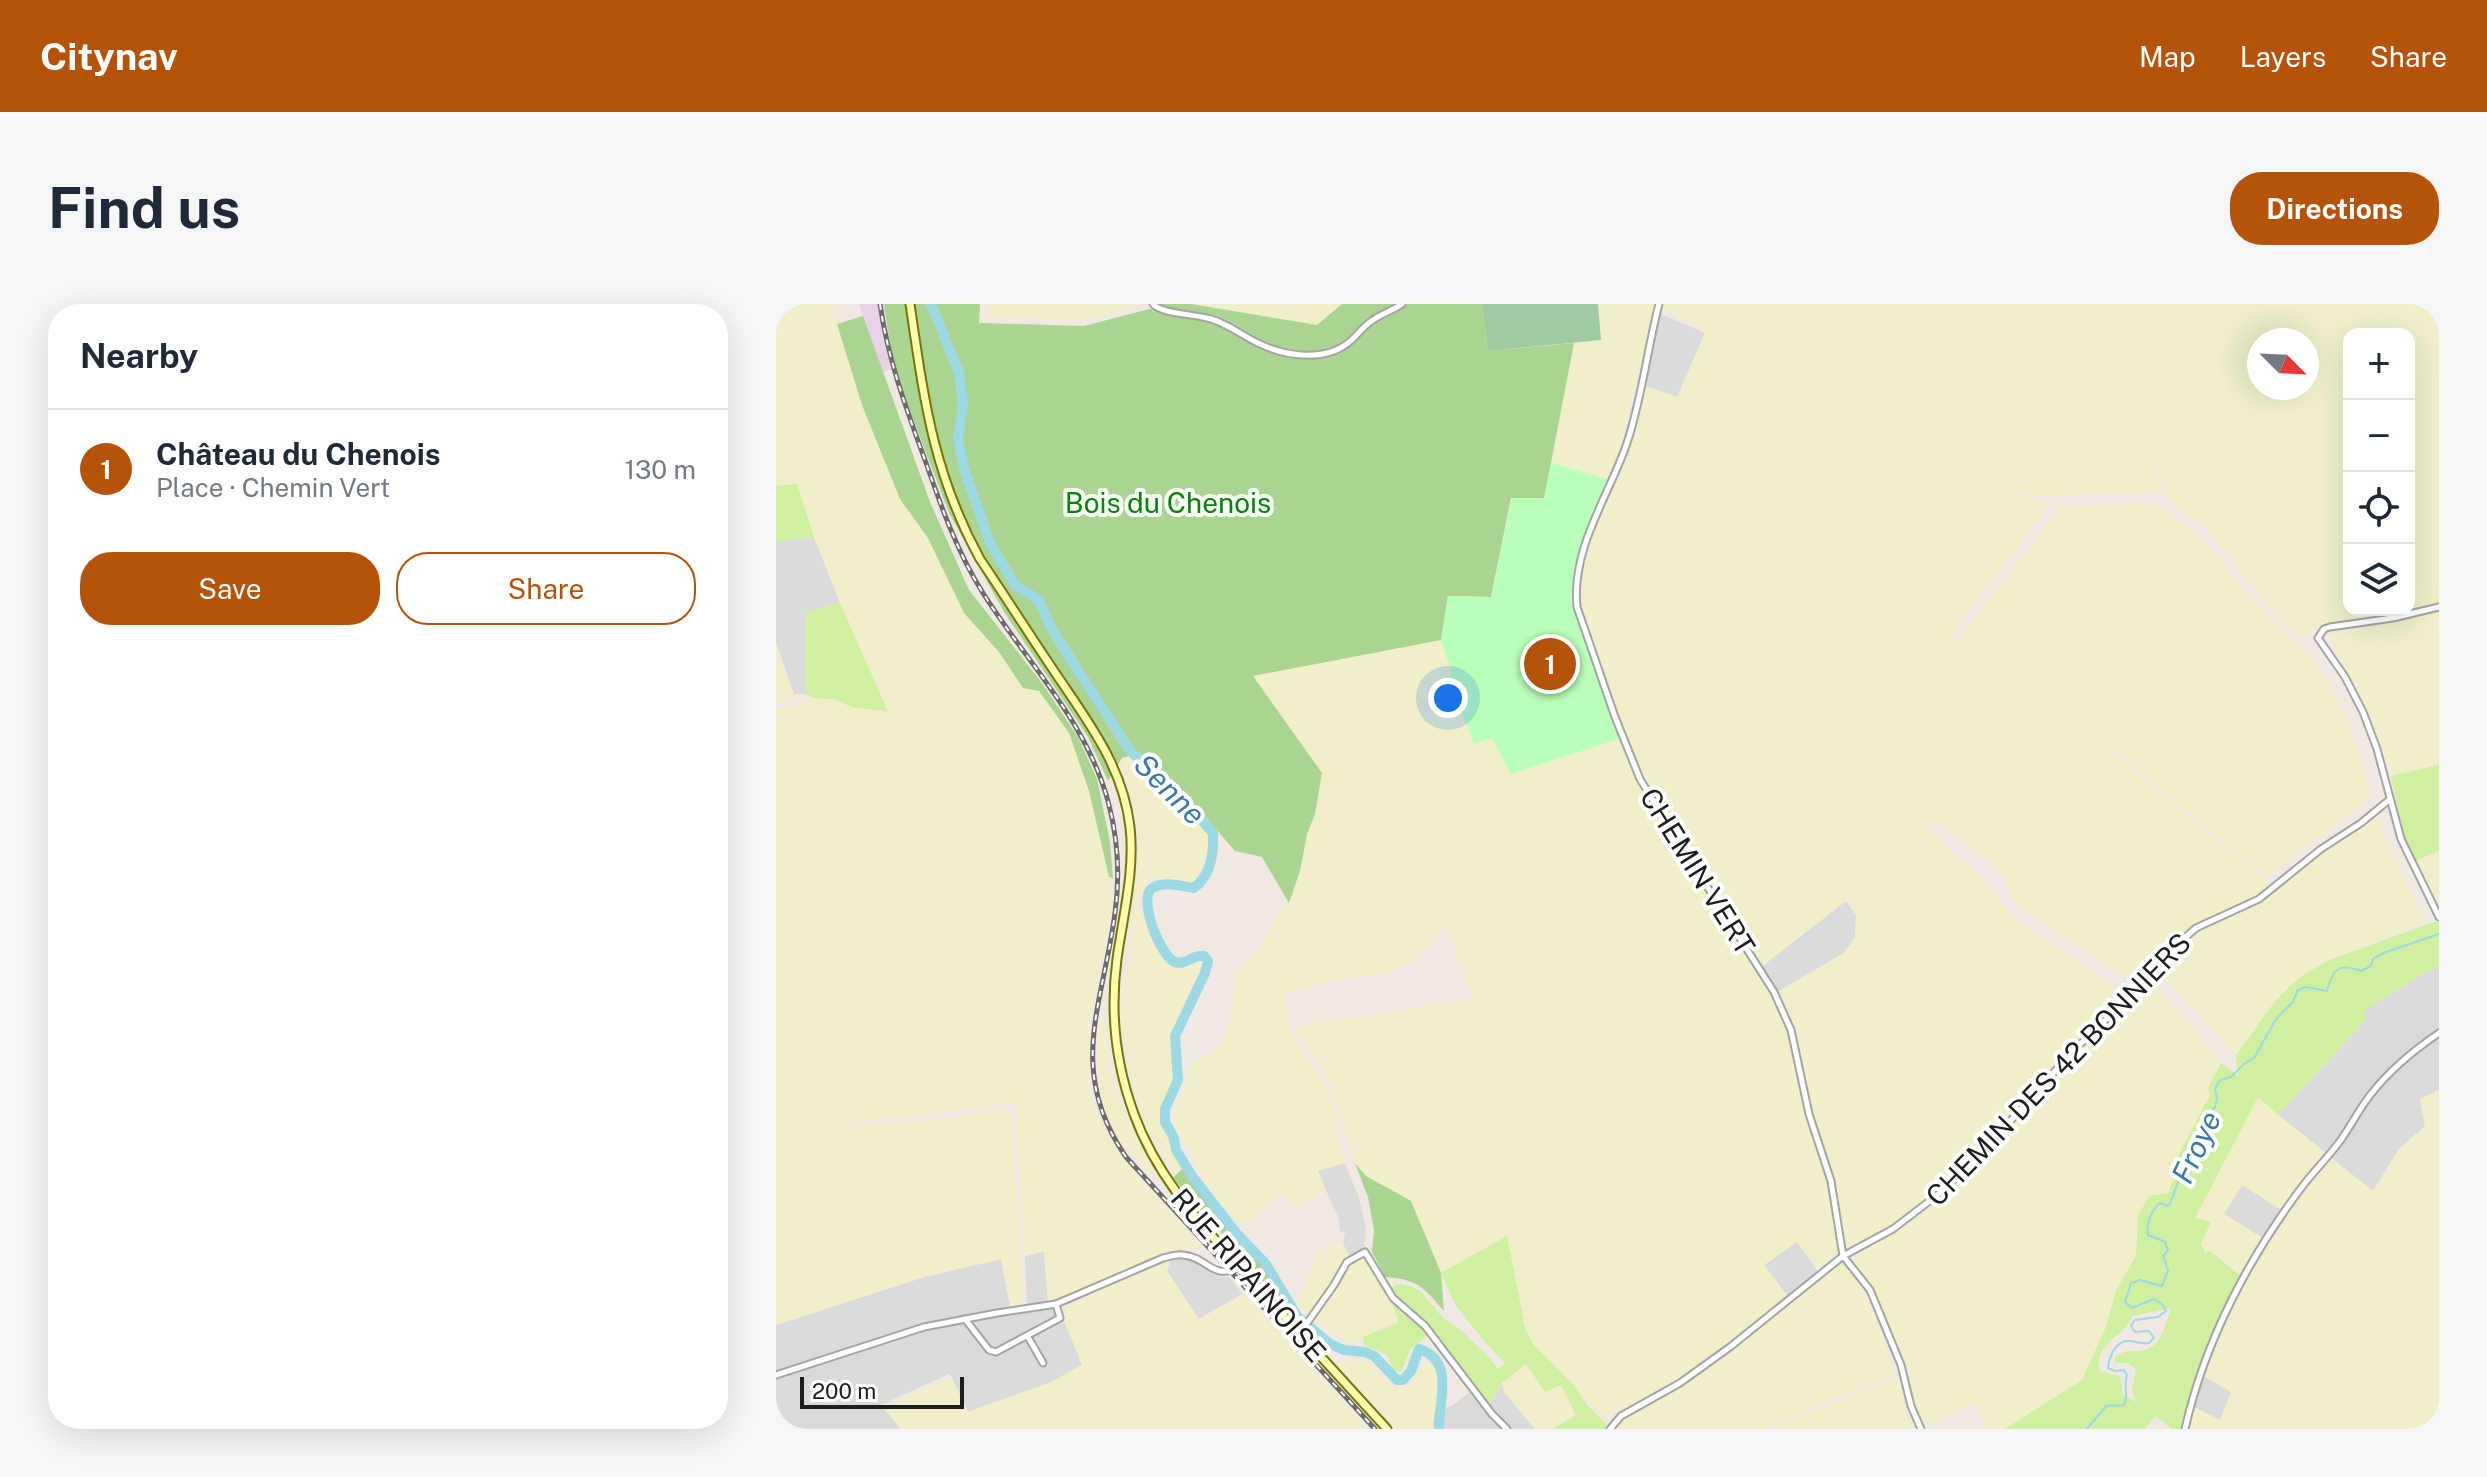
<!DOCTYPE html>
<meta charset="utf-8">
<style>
:root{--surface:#fff;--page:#f6f6f7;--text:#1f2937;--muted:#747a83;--line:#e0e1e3;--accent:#b45309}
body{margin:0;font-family:"Public Sans",sans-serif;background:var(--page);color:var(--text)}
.controls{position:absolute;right:24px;top:24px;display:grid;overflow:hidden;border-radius:16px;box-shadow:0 8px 32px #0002}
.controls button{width:72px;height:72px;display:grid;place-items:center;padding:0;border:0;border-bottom:2px solid var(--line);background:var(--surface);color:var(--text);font:40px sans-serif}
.compass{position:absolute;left:1471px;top:24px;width:72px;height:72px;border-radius:50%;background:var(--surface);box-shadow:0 8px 32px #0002;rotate:114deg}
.scale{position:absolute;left:24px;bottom:20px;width:164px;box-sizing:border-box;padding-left:8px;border:4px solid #1d1d1d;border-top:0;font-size:22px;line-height:28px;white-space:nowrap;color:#1d1d1d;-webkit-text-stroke:6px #fff;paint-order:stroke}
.you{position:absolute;left:672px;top:394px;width:28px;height:28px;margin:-20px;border:6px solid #fff;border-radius:50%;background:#1a73e8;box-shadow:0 0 0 12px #1a73e833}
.badge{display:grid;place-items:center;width:52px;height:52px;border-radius:50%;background:var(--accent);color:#fff;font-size:26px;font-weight:700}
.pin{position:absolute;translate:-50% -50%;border:4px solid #fff;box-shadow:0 2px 8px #0006}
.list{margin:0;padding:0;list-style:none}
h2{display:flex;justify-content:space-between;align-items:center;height:104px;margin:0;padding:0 32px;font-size:34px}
h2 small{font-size:26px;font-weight:400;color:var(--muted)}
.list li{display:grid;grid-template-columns:52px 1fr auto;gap:24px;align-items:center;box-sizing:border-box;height:120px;padding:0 32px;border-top:2px solid var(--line)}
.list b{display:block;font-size:30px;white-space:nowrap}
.list p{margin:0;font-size:26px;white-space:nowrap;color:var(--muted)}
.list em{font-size:26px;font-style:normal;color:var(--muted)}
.actions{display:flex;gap:16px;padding:24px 32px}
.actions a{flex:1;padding:18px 0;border:2px solid var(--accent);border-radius:32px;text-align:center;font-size:28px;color:var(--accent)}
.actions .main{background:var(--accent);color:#fff}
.icon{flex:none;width:44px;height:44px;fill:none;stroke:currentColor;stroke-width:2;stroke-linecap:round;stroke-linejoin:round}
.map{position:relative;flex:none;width:1663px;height:1125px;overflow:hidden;border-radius:32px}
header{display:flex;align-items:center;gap:48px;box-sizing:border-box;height:112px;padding:0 40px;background:var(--accent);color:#fff}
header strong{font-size:38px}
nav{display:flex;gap:44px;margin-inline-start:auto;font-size:28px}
.intro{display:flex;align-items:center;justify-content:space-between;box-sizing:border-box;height:192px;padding:0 48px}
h1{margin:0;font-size:56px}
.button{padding:20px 36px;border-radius:32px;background:var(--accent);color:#fff;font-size:28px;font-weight:700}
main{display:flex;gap:48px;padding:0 48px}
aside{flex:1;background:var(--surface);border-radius:32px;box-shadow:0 8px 32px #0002}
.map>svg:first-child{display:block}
.residential{fill:#dbdada}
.industrial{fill:#e9d2e7}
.farmland{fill:#f0efca;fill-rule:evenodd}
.grass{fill:#cfefa1;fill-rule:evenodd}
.forest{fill:#abd392}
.cemetery{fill:#a0caa2}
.park{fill:#baffb9}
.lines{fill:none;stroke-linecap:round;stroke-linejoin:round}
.stream{stroke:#9dd9e2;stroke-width:2}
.river{stroke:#9dd9e2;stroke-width:10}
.street-casing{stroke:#a4a4a4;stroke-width:9}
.secondary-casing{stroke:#767700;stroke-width:11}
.street{stroke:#fff;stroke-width:5}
.secondary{stroke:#fffbaf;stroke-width:7}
.rail-casing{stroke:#6b6b6b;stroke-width:5}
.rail{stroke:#fff;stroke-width:2;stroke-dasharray:6;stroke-linecap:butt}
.labels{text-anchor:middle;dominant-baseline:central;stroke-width:8;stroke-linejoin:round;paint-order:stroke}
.park-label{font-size:28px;fill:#028501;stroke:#fff}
.street-label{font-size:28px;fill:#1d1d1d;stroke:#fff}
.water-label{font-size:30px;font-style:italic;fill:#3b7aa5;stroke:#fff}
</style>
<header>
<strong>Citynav</strong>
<nav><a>Map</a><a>Layers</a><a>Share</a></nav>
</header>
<div class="intro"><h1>Find us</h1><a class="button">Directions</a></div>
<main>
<aside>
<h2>Nearby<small></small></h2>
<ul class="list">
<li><span class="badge">1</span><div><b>Château du Chenois</b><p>Place · Chemin Vert</p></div><em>130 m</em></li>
</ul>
<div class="actions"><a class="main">Save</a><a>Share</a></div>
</aside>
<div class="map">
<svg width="1663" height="1125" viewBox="0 0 1663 1125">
<rect width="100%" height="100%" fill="#efe9e1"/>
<g class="residential">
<polygon points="883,9 929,29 901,93 867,81"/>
<polygon points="38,233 64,299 30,309 30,390 18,390 0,339 0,238"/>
<polygon points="1071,596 1080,611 1079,633 1068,649 1001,688 985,663"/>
<polygon points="1663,662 1663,786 1644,795 1649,822 1623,845 1597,887 1502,811 1591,714 1586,708 1641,673"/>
<polygon points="569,859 583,894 590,925 588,946 574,953 567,940 569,927 564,928 563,915 541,867"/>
<polygon points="1467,880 1507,907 1488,935 1448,910"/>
<polygon points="1022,937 1042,968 1012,993 988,961"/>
<polygon points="268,947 272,997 281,995 284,1007 307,1061 273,1079 191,1108 173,1070 105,1101 125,1125 0,1125 0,1021 148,973 225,955 235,1008 251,1007 249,952"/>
<polygon points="404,955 415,956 440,972 453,973 467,990 422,1015 391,967 394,958"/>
<polygon points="1426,1071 1456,1088 1444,1116 1416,1102"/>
<polygon points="726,1079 729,1089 759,1125 657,1125 658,1108 675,1102 694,1088 704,1100 712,1102"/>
</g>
<polygon class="industrial" points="83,0 108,0 118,65 107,68"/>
<g class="farmland">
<polygon points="0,0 55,0 86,101 124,195 152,234 188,309 223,348 247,384 263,387 293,429 313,487 333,573 335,606 313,724 314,785 322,813 342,849 373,886 426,942 397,949 391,967 423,1015 467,990 592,1125 125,1125 108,1104 175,1072 192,1108 273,1079 306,1061 284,1007 317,990 315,984 272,997 268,948 249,952 240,799 68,819 63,822 152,817 229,806 235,813 247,991 246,1000 235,1002 225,955 148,973 0,1021 0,405 20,402 36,394 57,395 76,403 112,407 64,299 38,233 21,180 0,182"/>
<polygon points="214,0 366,0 310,16 212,13"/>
<polygon points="415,0 566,0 542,21"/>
<polygon points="822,0 879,0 842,153 831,175 775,159 798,39 825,36"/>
<path d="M886,0H1663V299L1633,306V30H1573V306H1632L1541,322L1526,332L1503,315L1430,224L1394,197L1377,146L1386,187L1265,192L1237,187L1272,201L1173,332L1182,337L1285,202L1364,199L1382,202L1416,225L1504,326L1521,339L1538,358L1553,379L1573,420L1595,492L1489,573L1337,445L1330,443L1495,582L1480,594L1416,623L1360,681L1243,603L1236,595L1229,574L1222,565L1159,516L1151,526L1195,564L1217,587L1225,600L1239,615L1349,691L1299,740L1188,863L1121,918L1073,943L1070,944L1054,857L1041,824L1017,724L1001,688L1068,649L1079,633L1080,611L1070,597L985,663L921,563L867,471L851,436L805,305L802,286L817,229L850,157L867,81L901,93L929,29L926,27V23L885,4ZM1483,36H1531V84H1483Z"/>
<polygon points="1663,307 1663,461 1615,472 1586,397 1553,331"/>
<polygon points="665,336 675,369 673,380 698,440 716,433 735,470 845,434 864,478 1004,704 1020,753 1033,819 1053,881 1061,947 1058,952 1041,965 1021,938 988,961 1012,993 907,1071 881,1087 833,1110 824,1111 780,1060 757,1040 749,1024 731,933 665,969 635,897 590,872 579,859 555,779 519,723 698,694 669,620 637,656 624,664 599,671 577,673 507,689 511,715 521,739 543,770 552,785 559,806 563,840 569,859 542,867 550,886 521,905 505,888 475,915 464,919 431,883 400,822 398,808 410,783 412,762 443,744 454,719 461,668 484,645 503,608 513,599 524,567 531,530 539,510 483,383 476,372"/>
<polygon points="0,339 19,394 0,398"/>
<polygon points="351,452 425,522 432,531 433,544 420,577 410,578 375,572 371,575 362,598 375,632 389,658 399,665 410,664 422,658 427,659 426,668 413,685 401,717 393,744 398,776 383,808 394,842 404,862 398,869 367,814 353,760 346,716 364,540 358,500 346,454"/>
<polygon points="1601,511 1623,566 1650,619 1556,655 1518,678 1500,697 1460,751 1383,668 1415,632 1481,601 1552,545"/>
<polygon points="1663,547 1663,605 1639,557"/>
<polygon points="1376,677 1445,759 1432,784 1434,791 1400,856 1400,869 1392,889 1362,912 1360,952 1340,986 1330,1023 1306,1076 1229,1125 1211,1125 1200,1097 1148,1124 1138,1100 1132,1068 1099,987 1077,956 1084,949 1150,906 1183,878 1299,751"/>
<polygon points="325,714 330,714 333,766 348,808 377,868 373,870 345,839 332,816 325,796 321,741"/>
<polygon points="1663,786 1663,1125 1410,1125 1416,1102 1444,1116 1455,1088 1426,1071 1449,1016 1473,968 1532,880 1554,855 1597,887 1623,845 1649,822 1644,795"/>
<polygon points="1482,792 1502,811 1549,848 1507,907 1466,881 1448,910 1488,935 1465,972 1434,947 1429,950 1418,914"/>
<polygon points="567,940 574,953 596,948 623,1018 573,1039 520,1002 542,947"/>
<polygon points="1064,959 1070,960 1088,989 1106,1031 1118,1070 992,1123 992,1125 839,1125 850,1114 904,1082 948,1052"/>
<polygon points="573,1055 590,1057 613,1080 622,1085 633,1083 650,1058 656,1061 663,1072 664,1085 656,1120 656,1125 622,1125 560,1058"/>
<polygon points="750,1059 785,1080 800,1111 776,1125 759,1125 729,1089 726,1079"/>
<polygon points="1122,1073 1130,1108 1140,1125 997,1125 997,1123"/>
</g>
<g class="grass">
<polygon points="21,180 38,233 0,238 0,182"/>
<polygon points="64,299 112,408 76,403 57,395 36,394 30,390 30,308"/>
<polygon points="1663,461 1663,547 1639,557 1628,533 1615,472"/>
<path d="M1661,617L1663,620V662L1641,673L1587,708L1591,714L1502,811L1482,793L1419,914L1435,918L1425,940L1429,949L1434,947L1465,972C1438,1019 1418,1072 1404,1125H1396L1379,1112L1369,1125H1229L1306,1076L1330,1023L1340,986L1360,952L1362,912L1373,892L1392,889L1400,869V856L1434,791L1432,784L1445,759L1462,772L1460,751L1500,696L1518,678L1532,668L1556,655ZM1395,1004C1390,1018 1386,1042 1369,1046C1355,1049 1352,1044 1339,1053V1059H1352L1360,1065L1356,1087L1361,1098L1347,1091L1344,1072L1324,1068C1317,1040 1346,1035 1357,1012Z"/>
<path d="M731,932L749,1024L757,1040L797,1080L811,1101L830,1120V1125H776L800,1111L785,1081L769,1088L750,1060L726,1079L712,1102C693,1077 675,1049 655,1025C642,1010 623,1002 614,985L621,980L634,982L645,988L668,1015L685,1026L713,1053L722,1065L729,1059L709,1038L680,1002L665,969Z"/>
<polygon points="616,1000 647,1024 652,1031 634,1046 625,1068 617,1066 611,1051 588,1041 587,1033 623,1018"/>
</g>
<g class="forest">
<polygon points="108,0 204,0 203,19 308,22 377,4 377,0 415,0 541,21 566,0 706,0 712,47 798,39 768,195 735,194 715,293 672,292 665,336 477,372 546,469 539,510 531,530 524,567 513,599 486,553 459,547 400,479 363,449 346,454 332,477 312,433 228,308 173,209 118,65"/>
<polygon points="87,12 154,198 193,286 266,379 302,433 321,475 334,538 337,574 333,573 313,487 293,429 263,387 247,384 223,348 188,309 152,234 124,195 86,101 61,20"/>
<path d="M579,859L590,872L635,897L665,969L668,1007C646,982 643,976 609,973L596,948L598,926L592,893Z"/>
<polygon points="409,862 488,961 507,1000 397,874"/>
</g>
<polygon class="cemetery" points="706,0 822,0 825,36 712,47"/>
<path class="park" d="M775,159L831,175C814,213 796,253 795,296L845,434L735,470L716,434L698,440L685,406L676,405L669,395L675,369L665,336L672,292L715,293L736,194H768Z"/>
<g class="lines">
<path class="stream" d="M1311,1125L1330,1102L1348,1101C1353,1091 1347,1082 1351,1071L1348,1066L1339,1067L1332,1064C1333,1054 1339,1037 1352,1037C1360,1037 1365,1041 1373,1039L1378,1034L1373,1027L1359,1028L1355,1022L1359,1016L1382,1013L1390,1007L1386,1000L1378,995L1356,1004L1349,998L1355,979L1364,976L1386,982L1392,966L1387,952L1392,946L1389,938L1372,931C1370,917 1375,908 1384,899L1393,902L1403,876L1412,874L1414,866L1408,865L1406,858L1416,854V839L1428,824L1432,811L1439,803L1441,795L1439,785L1444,776L1455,773L1468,760L1478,754L1500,715L1517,698L1522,686L1530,683L1551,687C1557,666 1561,658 1585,667L1595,662L1597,655L1610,648L1663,630"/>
<path class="river" d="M155,0L183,69L187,100L182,135L188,165L214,239L239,281L263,296L275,324L354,447L393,480L437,529C438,549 435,571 418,584C406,582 385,576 375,585C363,597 384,652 399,658C409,662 417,650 428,652L432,657L429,669L399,732L402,776L389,805V818L398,834L400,846L416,872L461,930L490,960L521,1012L554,1040L568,1046L589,1048L598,1052L621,1076H627L635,1067L643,1045C680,1057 662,1097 663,1125"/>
<g class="street-casing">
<g id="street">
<path d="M377,0C385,10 419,10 435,15C452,20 467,32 484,40C509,52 548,58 572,39C580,33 586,24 594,18C604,10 616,7 626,0"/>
<path d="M883,0C871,46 866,94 851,139C833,192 795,244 801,303L839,413L864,475L892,521L998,688L1015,726L1033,810L1055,877L1067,952L1094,986L1125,1061L1135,1102L1145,1125"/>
<polyline points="1663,303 1617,314 1554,323 1548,325 1542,334 1569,373 1587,408 1601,445 1625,535 1663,613"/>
<polyline points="189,1015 213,1046 220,1048 284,1014 280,1000"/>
<polyline points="524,1029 558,981 571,958 589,948 617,994 649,1022 716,1110 731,1125"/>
<polyline points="252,1033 267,1059"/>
<path d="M0,1071L148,1023L221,1009L280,1000L387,954C393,953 401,950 407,951C432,953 436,977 463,963"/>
<polyline points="834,1125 845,1112 904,1079 954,1043 1067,952 1117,925 1164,889 1210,844 1297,747 1365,682 1412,631 1420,624 1483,595 1545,545 1585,519 1613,496"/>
<path d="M1409,1125C1429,1036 1474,951 1529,879C1540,865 1554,851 1564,837C1575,822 1583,805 1595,790C1613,767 1638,746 1663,729"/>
</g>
</g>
<g class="secondary-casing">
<path id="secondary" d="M134,0C148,95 157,169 204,255C229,292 253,330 278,367C311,416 347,462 354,523C359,567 347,612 341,655C334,707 340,761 358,810C382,877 430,925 476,977C521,1027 566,1076 611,1125"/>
</g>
<use href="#street" class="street"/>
<use href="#secondary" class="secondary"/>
<g class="rail-casing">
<path id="rail" d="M104,0C112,56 130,104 149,156C165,202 181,248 207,289C251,359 312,418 333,501C342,536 344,573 339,609C327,701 290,766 350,853L599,1125"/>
</g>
<use href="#rail" class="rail"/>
</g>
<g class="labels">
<g class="park-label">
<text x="392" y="198">Bois du Chenois</text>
</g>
<g class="street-label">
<text transform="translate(922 567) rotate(58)">CHEMIN VERT</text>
<text transform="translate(1282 765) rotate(-46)">CHEMIN DES 42 BONNIERS</text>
<text transform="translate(473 971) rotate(49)">RUE RIPAINOISE</text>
</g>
<g class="water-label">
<text transform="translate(394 485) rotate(45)">Senne</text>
<text transform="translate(1420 843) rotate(-65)">Froye</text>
</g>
</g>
</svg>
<div class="controls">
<button>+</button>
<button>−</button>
<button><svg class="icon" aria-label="locate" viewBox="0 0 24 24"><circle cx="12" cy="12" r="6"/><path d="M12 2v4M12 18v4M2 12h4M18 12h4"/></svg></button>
<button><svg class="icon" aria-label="layers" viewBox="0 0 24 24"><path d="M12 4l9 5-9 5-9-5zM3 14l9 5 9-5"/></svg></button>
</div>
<svg class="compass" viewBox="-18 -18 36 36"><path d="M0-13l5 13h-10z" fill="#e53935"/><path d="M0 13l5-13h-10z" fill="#747a83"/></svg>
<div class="scale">200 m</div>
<div class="you"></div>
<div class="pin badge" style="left:774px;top:360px">1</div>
</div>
</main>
